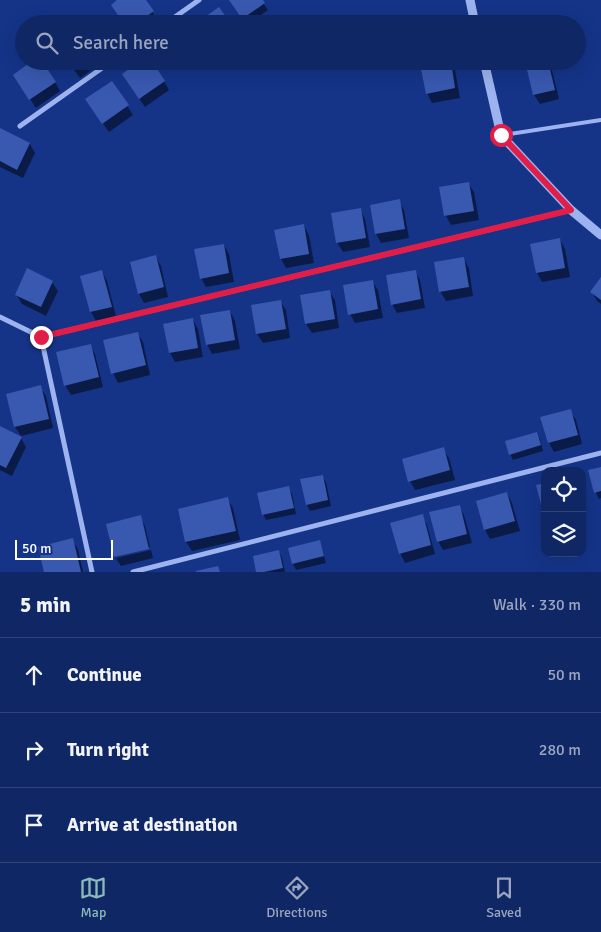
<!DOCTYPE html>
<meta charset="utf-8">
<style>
:root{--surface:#102766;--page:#192f6c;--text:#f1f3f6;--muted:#9ca5bf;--line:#30447a;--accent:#8bbbb9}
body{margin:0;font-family:Signika,sans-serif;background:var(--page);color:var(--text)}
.controls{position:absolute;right:15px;bottom:15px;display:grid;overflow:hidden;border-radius:10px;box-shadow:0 5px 20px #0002}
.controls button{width:45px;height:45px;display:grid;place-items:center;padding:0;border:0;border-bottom:1px solid var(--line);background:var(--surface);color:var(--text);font:25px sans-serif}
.scale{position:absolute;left:15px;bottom:12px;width:98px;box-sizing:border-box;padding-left:5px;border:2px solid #fff;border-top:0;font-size:14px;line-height:18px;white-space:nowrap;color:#fff;-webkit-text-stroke:4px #153488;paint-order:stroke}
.stop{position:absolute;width:15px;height:15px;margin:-11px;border:4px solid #e11d48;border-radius:50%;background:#fff}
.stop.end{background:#e11d48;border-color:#fff;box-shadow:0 1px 5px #0008}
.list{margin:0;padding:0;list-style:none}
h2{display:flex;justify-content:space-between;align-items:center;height:65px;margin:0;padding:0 20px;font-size:21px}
h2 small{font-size:16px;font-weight:400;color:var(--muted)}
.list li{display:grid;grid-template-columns:32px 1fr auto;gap:15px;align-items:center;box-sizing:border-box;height:75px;padding:0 20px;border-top:1px solid var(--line)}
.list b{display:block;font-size:19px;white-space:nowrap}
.list em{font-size:16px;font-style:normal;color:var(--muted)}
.icon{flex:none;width:28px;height:28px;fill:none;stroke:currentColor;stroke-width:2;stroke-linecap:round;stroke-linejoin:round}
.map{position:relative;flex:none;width:601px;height:572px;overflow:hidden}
.search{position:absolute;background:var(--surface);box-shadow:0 5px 20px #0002;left:15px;right:15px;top:15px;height:55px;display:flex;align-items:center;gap:12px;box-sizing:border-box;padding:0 18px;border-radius:28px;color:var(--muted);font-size:19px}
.sheet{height:290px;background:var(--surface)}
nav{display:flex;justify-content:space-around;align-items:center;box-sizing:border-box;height:70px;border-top:1px solid var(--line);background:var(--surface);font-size:14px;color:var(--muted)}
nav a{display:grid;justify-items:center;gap:2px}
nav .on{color:var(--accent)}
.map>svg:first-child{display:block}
.shadow{fill:#0007}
.building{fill:#3959b0}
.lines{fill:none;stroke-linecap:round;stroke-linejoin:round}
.service{stroke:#9cb3ef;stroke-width:4}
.minor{stroke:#9cb3ef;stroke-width:5}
.tertiary{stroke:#9cb3ef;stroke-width:9}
.route{stroke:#e11d48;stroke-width:6}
</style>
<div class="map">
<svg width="601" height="572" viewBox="0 0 601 572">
<rect width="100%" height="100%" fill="#153488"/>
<g class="shadow">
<polygon points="120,0 145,0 158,21 154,24 124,24"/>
<polygon points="231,0 261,0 268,10 248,24 246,24 234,7"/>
<polygon points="68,61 104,61 80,78"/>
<polygon points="174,61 192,61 180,70"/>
<polygon points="423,61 450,61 455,70 460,98 432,103 427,93 425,65"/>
<polygon points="527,61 549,61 551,66 559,99 540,104 534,95"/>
<polygon points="164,81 169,90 145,107 129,84"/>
<polygon points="55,82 60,91 36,108 20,84"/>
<polygon points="112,82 133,115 109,132 92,108"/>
<polygon points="0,129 30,144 35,153 23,178 0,167"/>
<polygon points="468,183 474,192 479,220 451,225 446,216 441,188"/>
<polygon points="399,201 404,210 409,238 381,243 376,234"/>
<polygon points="360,209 365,219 370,247 343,252 337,242"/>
<polygon points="304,226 309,235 314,263 286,268 281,259 276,231"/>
<polygon points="560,240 565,249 570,277 542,282 537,273"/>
<polygon points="224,245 229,254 234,282 206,287 201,278"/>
<polygon points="156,257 161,266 168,297 144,303 139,294"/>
<polygon points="463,258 469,268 473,296 446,301 440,291"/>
<polygon points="415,271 420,280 425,308 397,313 392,304"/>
<polygon points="102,272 107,281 116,316 96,321 91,312 82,277"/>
<polygon points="601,279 601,304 597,301 592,292"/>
<polygon points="372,281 378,290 383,318 355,323 350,314"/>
<polygon points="52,282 58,291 46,316 22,304 16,294"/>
<polygon points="329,291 335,300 339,328 312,333 306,324 302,296"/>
<polygon points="280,301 286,310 290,338 263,343 257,334 252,306"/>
<polygon points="230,311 235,321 240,349 212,354 207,344"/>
<polygon points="193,320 198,329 203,357 175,362 170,353"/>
<polygon points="137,333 143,342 150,375 118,383 113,373"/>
<polygon points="90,345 95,354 103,387 71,395 65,385"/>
<polygon points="40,387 46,396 53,428 21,436 15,427 8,394"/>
<polygon points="570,411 576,420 582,444 554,452 549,443"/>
<polygon points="0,427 21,438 26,447 12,476 0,470"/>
<polygon points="536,433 540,439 543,451 513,460 510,454"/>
<polygon points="443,449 449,458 455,480 415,490 410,481"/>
<polygon points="601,468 601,498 599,499 596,493 590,471"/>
<polygon points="322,476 326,482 331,506 310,511 307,505"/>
<polygon points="288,488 292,494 296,514 266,520 263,514"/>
<polygon points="507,493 512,503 520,531 490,539 485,530"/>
<polygon points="227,499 233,508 240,540 192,551 186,542 179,510"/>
<polygon points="459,506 464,515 472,543 443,550 438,541"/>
<polygon points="422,516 427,525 435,554 405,563 400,553"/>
<polygon points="140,517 145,526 150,547 116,556 116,558 151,550 153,558 121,566 115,557 107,525"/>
<polygon points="72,540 78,549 83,572 45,572"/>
<polygon points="319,542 322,548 326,563 296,570 293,564 289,549"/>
<polygon points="279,552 282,558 285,572 258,572"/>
</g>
<g class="building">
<polygon points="117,0 146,0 154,11 136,24 124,24 111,5"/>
<polygon points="229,0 263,0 265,3 242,19"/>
<polygon points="219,7 231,24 195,24"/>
<polygon points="442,20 443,24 427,24 427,23"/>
<polygon points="32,61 42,61 56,82 29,100 13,75"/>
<polygon points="68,61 86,61 73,70"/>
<polygon points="140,61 152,61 165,81 139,99 122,74"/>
<polygon points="437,61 451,61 455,88 426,94 420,64"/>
<polygon points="525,61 548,61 555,90 533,95"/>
<polygon points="112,81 129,105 102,124 85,99"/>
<polygon points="0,128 30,143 17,170 0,161"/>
<polygon points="469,182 474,211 444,216 439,187"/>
<polygon points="400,199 405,229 375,234 370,205"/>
<polygon points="361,208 366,238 336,243 331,213"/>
<polygon points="304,224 309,254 280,259 274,230"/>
<polygon points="560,238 565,268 536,273 530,244"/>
<polygon points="224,244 229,273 200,279 194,249"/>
<polygon points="156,255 164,287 138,294 130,262"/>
<polygon points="464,257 469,287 439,292 434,262"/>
<polygon points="27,268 53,281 41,307 15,295"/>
<polygon points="102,270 112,307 90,312 80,276"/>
<polygon points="416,270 421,299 391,305 386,275"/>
<polygon points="601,277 601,300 590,292"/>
<polygon points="373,280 378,309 348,315 343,285"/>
<polygon points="330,290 335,319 305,324 300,295"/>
<polygon points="281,300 286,329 256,334 251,305"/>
<polygon points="230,310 235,340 206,345 200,315"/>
<polygon points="193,318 198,348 169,353 163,324"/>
<polygon points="138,332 146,365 111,374 103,340"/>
<polygon points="91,344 99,377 64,386 56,352"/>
<polygon points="41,385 49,419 14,427 6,394"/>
<polygon points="571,409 578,435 548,443 540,417"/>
<polygon points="0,426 22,437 6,468 0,465"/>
<polygon points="537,432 541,445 509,455 505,441"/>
<polygon points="444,447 450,470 408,482 402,459"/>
<polygon points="601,467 601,491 594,493 588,470"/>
<polygon points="323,475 328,500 306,505 300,479"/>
<polygon points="545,483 545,516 544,516 536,485"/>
<polygon points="289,486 294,508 262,515 257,493"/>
<polygon points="507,492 515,521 484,530 476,501"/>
<polygon points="228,497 236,531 185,542 178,509"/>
<polygon points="460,505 467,534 437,542 429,512"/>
<polygon points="423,514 431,545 399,554 390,523"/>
<polygon points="141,515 149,549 114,557 106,524"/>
<polygon points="73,538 81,572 44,572 38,547"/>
<polygon points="320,540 324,556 292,564 288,548"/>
<polygon points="279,550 283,568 264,572 256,572 253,556"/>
<polygon points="218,566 220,572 196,572 196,571"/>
</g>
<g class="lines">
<polyline class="service" points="503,135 601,120"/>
<g class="minor">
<polyline points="165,24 199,0"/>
<polyline points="20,126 112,61"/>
<polyline points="0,317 41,337 571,210"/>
<polyline points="41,337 92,572"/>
<polyline points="133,572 601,453"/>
</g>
<g class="tertiary">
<polyline points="470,0 475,24"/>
<polyline points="484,61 501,135 571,210 601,235"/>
</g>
</g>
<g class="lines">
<polyline class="route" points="41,337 571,210 501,135"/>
</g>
</svg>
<div class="controls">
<button><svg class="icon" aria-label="locate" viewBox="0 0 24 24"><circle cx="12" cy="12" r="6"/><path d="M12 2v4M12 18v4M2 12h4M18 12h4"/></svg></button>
<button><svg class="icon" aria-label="layers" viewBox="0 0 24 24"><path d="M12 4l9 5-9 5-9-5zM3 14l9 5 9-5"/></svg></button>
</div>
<div class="scale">50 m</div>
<div class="stop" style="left:501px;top:135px"></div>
<div class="stop end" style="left:41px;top:337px"></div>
<div class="search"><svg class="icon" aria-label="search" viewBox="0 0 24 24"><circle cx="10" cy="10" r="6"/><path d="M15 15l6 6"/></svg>Search here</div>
</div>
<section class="sheet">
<h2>5 min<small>Walk · 330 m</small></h2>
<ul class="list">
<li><svg class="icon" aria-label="ahead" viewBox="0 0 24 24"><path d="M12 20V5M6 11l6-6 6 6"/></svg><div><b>Continue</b></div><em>50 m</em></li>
<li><svg class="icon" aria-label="right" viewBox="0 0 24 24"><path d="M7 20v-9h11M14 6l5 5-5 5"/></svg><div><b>Turn right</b></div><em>280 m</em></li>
<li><svg class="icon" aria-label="arrive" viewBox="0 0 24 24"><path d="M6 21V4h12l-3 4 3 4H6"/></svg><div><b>Arrive at destination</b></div></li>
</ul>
</section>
<nav>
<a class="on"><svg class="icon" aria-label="map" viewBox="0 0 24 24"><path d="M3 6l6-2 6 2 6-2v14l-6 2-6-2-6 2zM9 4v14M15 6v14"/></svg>Map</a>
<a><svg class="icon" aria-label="directions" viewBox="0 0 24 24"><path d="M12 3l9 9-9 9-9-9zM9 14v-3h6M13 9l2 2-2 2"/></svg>Directions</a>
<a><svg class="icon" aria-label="saved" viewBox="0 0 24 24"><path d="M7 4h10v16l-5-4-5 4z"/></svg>Saved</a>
</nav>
